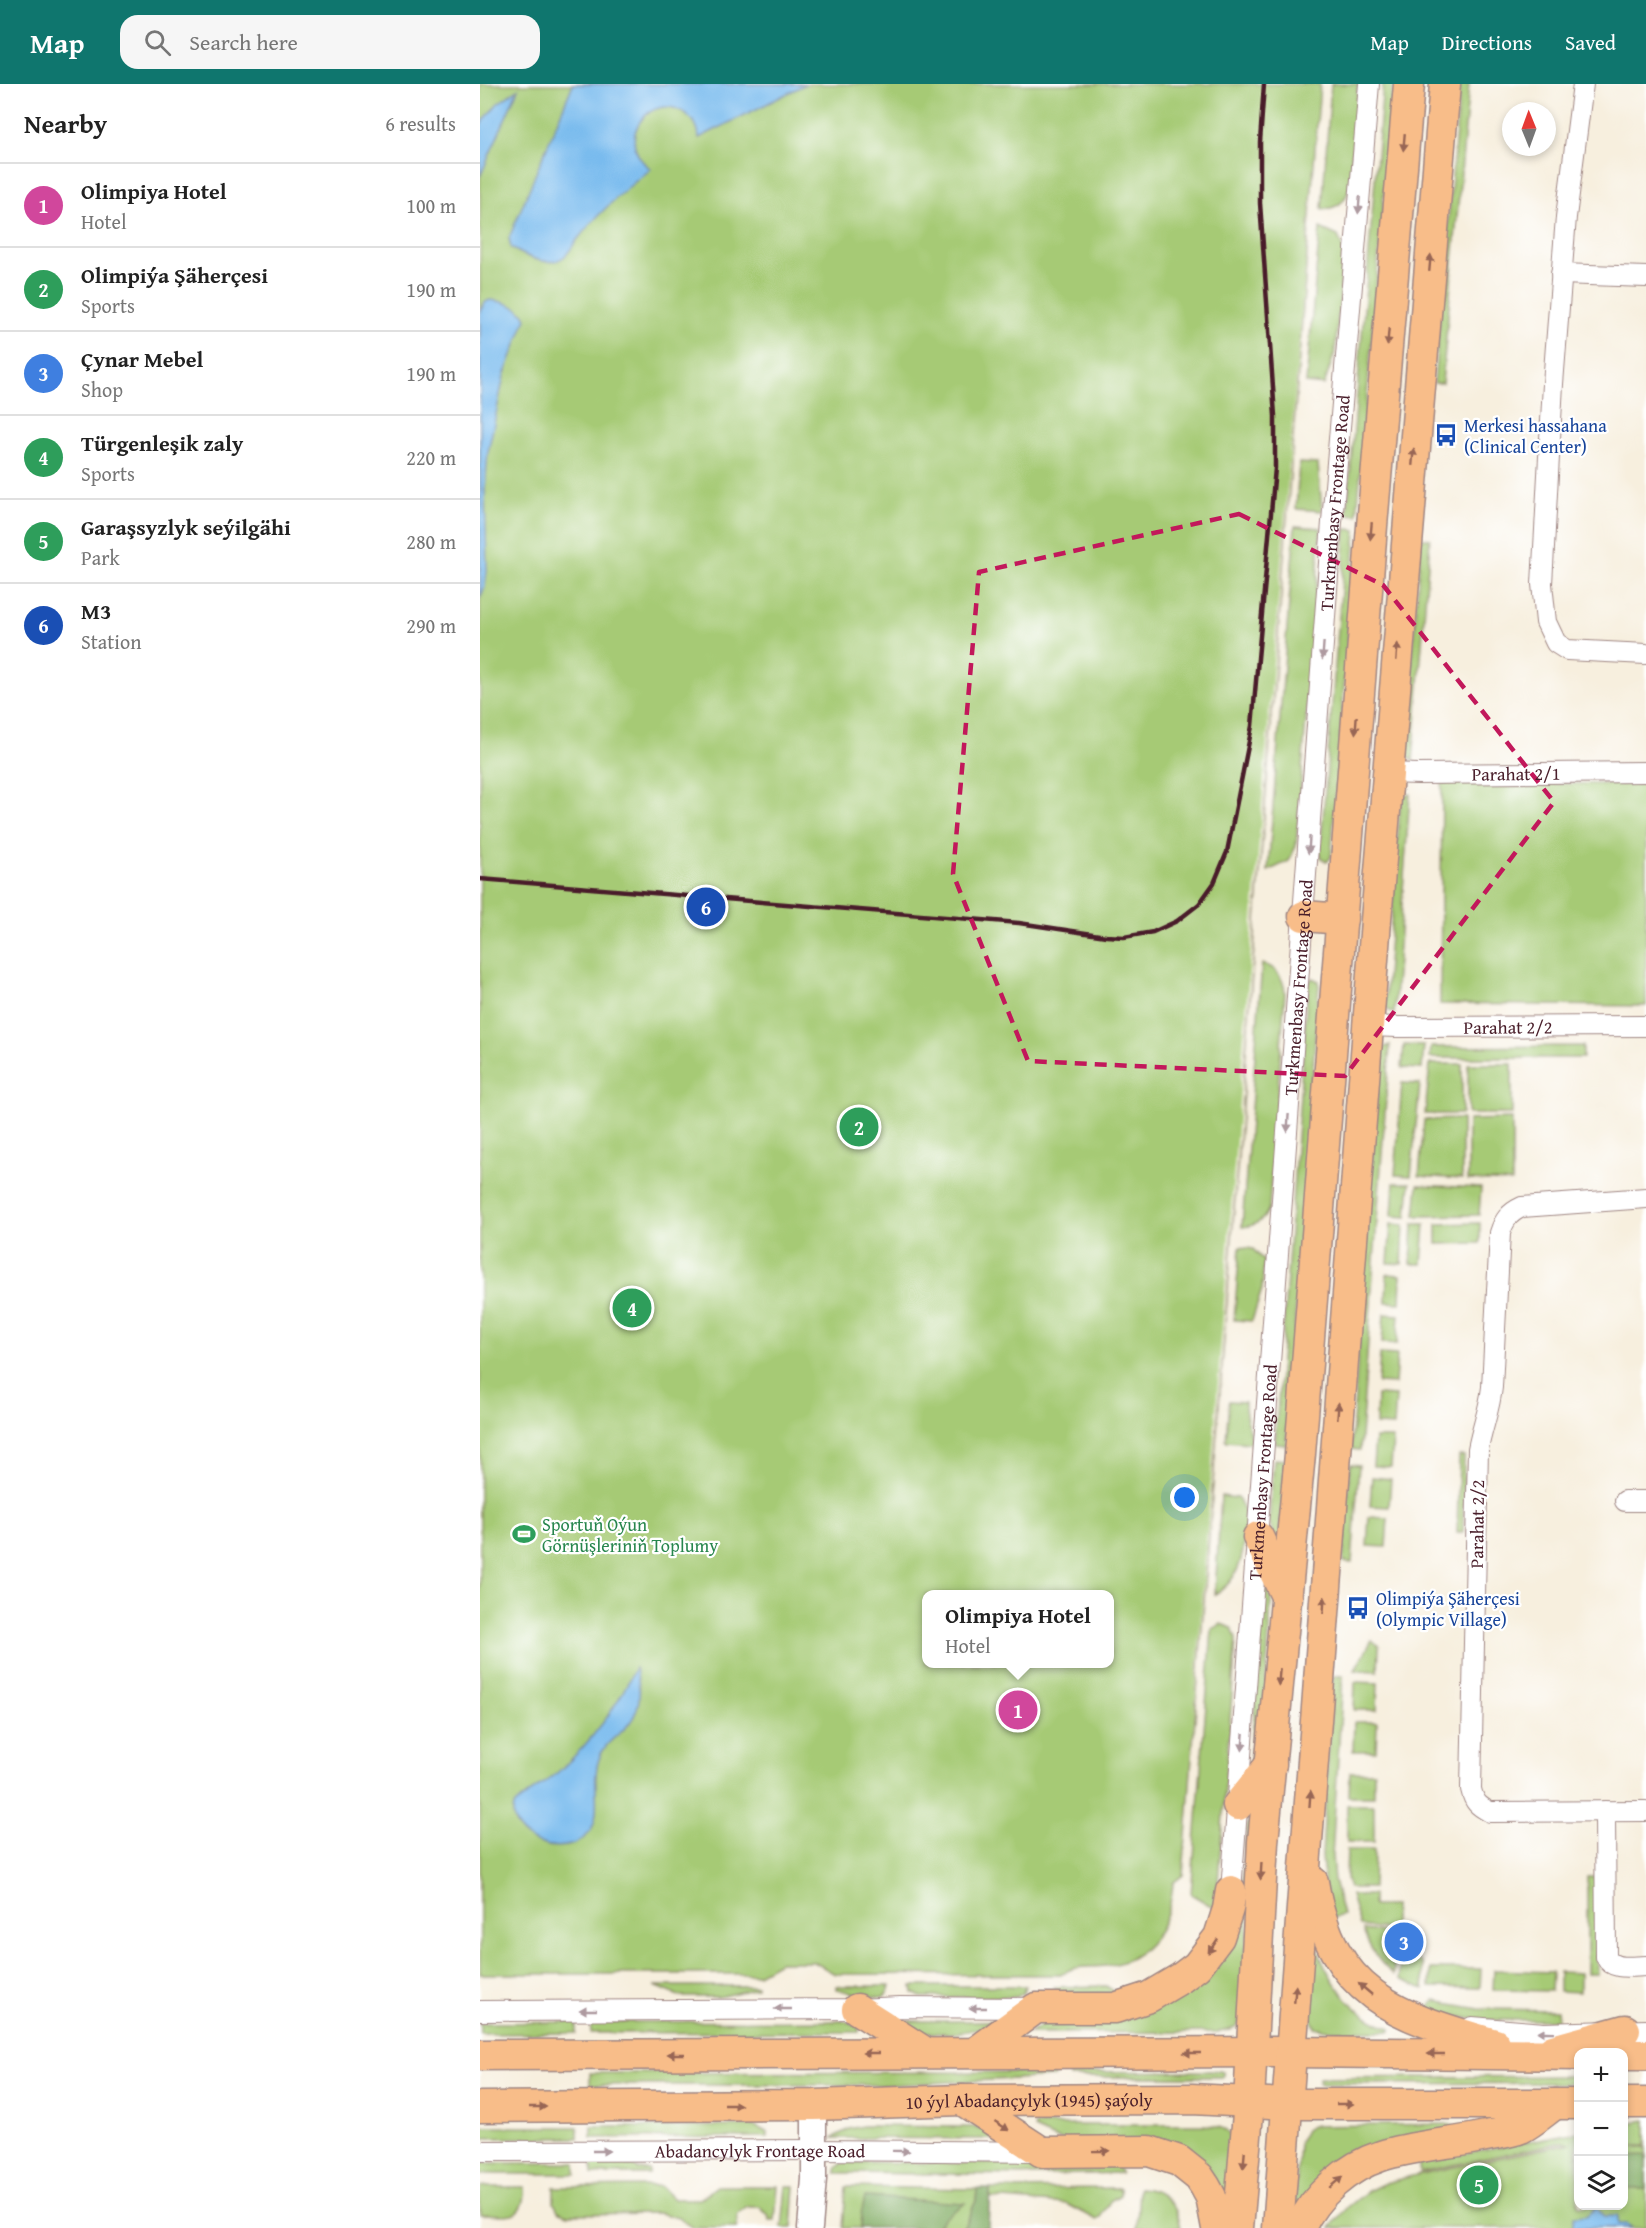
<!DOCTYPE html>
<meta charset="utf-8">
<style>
:root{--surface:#fff;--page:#f6f6f6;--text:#222;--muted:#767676;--line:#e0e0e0;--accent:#0f766e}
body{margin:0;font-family:"Gentium Book Plus",serif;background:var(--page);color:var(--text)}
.controls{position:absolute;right:18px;bottom:18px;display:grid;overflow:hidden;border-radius:12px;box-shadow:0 3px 9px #0003}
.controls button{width:54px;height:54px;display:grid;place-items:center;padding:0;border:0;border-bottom:2px solid var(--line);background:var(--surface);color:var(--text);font:30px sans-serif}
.compass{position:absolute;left:1022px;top:18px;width:54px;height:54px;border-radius:50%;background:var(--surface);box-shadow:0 3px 9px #0003;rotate:359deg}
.you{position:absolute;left:705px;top:1414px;width:21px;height:21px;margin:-15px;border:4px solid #fff;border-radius:50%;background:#1a73e8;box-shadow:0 0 0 9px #1a73e833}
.badge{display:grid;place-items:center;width:39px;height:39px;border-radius:50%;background:var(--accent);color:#fff;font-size:20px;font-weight:700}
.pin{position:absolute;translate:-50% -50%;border:3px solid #fff;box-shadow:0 2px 6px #0006}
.popup{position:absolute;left:442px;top:1506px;width:192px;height:78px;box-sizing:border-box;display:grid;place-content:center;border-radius:12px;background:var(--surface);filter:drop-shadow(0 2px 4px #0005);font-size:20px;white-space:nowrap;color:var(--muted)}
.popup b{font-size:22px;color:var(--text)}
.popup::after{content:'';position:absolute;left:50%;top:100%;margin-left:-12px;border:12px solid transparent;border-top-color:var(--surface)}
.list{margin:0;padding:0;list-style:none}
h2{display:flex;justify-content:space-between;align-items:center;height:78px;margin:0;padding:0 24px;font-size:26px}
h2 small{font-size:20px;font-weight:400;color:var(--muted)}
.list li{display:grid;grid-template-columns:39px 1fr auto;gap:18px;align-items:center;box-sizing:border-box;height:84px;padding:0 24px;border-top:2px solid var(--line)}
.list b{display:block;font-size:22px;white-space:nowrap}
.list p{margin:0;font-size:20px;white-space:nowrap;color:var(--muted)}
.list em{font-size:20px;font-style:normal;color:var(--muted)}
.icon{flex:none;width:33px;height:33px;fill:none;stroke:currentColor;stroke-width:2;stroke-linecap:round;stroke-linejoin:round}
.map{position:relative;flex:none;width:1166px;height:2144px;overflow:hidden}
header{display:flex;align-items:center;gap:36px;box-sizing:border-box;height:84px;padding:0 30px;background:var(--accent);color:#fff}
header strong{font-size:28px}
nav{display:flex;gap:33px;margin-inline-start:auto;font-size:21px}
.search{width:420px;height:54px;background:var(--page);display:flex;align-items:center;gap:15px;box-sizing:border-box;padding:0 21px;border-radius:18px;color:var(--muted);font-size:22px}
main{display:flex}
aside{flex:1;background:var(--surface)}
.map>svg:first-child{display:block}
.green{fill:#a6ca74;stroke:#787450;stroke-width:1.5;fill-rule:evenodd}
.forest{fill:#84ae66;stroke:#676648;stroke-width:1.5}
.water{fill:#79bbee;stroke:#626d8c;stroke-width:1.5}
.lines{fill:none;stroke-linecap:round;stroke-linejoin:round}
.minor-casing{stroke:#a08784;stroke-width:22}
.tertiary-casing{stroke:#a08784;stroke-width:27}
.primary-casing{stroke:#a08784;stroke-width:33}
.minor{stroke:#fff;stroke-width:20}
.tertiary{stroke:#fff;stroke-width:24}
.primary{stroke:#f8bd89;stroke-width:30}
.rail{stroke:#4a1f2b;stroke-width:4.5}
.oneway{fill:#986655}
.oneway2{fill:#ae9aa0}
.marked{fill:none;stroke:#c2185b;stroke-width:4.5;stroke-dasharray:12 8;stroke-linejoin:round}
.labels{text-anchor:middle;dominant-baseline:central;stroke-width:4.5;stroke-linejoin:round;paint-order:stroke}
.transit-label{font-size:18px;fill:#164399;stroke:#fff;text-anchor:start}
.street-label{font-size:18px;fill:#4a1f2b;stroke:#fff}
.leisure-label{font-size:18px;fill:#27864d;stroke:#fff;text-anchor:start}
</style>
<header>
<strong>Map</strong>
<div class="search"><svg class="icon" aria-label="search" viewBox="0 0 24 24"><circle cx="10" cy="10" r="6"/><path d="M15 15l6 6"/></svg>Search here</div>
<nav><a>Map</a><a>Directions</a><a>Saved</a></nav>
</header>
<main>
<aside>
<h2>Nearby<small>6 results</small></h2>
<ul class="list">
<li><span class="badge" style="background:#d1479c">1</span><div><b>Olimpiya Hotel</b><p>Hotel</p></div><em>100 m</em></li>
<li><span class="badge" style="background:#2e9e5b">2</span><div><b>Olimpiýa Şäherçesi</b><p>Sports</p></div><em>190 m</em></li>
<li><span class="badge" style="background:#3f7fe0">3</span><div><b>Çynar Mebel</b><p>Shop</p></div><em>190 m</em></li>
<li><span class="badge" style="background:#2e9e5b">4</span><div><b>Türgenleşik zaly</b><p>Sports</p></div><em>220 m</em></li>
<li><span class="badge" style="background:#2e9e5b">5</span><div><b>Garaşsyzlyk seýilgähi</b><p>Park</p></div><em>280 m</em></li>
<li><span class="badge" style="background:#1a4fb4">6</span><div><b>M3</b><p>Station</p></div><em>290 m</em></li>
</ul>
</aside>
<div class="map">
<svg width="1166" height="2144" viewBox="0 0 1166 2144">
<rect width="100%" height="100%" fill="#fff"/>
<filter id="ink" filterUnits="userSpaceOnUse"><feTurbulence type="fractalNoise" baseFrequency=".0167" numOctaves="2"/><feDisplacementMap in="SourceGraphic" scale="12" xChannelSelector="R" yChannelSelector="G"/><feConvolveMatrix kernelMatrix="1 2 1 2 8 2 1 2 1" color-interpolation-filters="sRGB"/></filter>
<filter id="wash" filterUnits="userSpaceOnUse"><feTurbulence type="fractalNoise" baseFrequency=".008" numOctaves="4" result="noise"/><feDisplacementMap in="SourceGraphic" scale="24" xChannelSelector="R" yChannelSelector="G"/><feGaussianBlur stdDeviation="1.35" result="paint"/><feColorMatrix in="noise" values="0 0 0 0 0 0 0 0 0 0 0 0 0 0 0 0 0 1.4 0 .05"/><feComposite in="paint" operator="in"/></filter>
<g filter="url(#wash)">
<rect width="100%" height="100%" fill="#f7efde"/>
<g class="green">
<path d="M0,0H840C791,597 744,1194 703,1791L693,1799C690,1839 669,1877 625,1882C609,1884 595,1880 581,1891L355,1890L334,1878H299L278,1890H0ZM446,1510H630V1580H446Z"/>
<path d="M851,0H878L869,105C865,119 856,125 842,125Z"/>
<polygon points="903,0 913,0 877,431 867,430"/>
<polygon points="980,0 989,0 962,299 954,299"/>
<polygon points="840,144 858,152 864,167 855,268 844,301 826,299"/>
<polygon points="819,379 838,380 842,427 816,425"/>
<polygon points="815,442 841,444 816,762 809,777 788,787"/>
<polygon points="866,445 876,446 851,773 847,778 841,775 840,772"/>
<polygon points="941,454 950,455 933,678 927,670 926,663"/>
<polygon points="962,699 1166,700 1166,922 960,920"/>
<polygon points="930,710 914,930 907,925 905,918 920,722 924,712"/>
<path d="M782,880C797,883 803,893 805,908L789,1124C784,1137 776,1142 762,1143Z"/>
<polygon points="832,894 839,897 839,900 806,1361 795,1360 828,899"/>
<polygon points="910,961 880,1366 871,1365 900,972 903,964"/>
<polygon points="924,961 944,962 942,985 922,984"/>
<polygon points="1103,962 1103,974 950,974 951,963"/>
<polygon points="950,980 982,980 982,1030 945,1030"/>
<rect x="988" y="980" width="44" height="50"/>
<polygon points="922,999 940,1000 931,1092 915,1091"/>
<polygon points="982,1035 982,1095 939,1092 944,1036"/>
<polygon points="1032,1035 1032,1098 988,1096 988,1036"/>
<polygon points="914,1099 930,1099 927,1133 912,1132"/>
<polygon points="938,1101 1001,1104 999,1131 935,1132"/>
<polygon points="1000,1139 1000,1159 957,1160 957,1140"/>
<polygon points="911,1140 924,1141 922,1180 908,1179"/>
<polygon points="933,1140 945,1140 942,1180 931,1180"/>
<polygon points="760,1163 773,1165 784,1177 782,1205 772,1237 754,1236"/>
<polygon points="907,1190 921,1191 920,1219 906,1218"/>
<polygon points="904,1230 919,1231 917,1260 902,1259"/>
<polygon points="900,1270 917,1271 915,1300 898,1299"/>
<polygon points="897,1311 916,1312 914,1342 896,1341"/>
<path d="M749,1317L765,1318C764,1332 771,1345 770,1359L746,1357Z"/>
<polygon points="895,1354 913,1354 911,1383 893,1382"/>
<polygon points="979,1372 984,1372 983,1449 977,1449"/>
<polygon points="794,1375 805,1376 799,1458 796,1458 789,1438"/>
<polygon points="870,1380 879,1381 872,1479 863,1478"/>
<polygon points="892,1393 911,1395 909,1423 890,1422"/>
<path d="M741,1412L757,1414C767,1425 766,1436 765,1450C763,1475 758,1497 735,1510Z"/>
<polygon points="889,1433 908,1434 906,1463 887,1462"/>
<polygon points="784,1501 787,1502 791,1516 782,1666 770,1684"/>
<polygon points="741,1540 752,1544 756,1555 736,1825 711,1810 732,1545"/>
<polygon points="892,1556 899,1562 898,1587 875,1586"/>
<polygon points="853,1592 863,1592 852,1772 854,1797 863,1831 853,1834 844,1798 842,1771"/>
<polygon points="875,1598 898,1599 897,1626 874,1626"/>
<polygon points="874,1638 897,1638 896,1667 873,1667"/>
<polygon points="870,1688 894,1688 894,1712 869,1712"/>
<path d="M779,1718L760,1937C755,1946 747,1947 738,1948L548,1949L566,1938L675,1924L761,1809L767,1743Z"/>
<rect x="867" y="1721" width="27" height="37"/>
<polygon points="867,1766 894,1766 893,1804 869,1804 866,1794"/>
<rect x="1107" y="1793" width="10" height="97"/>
<polygon points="871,1811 893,1811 893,1822 914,1822 914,1846 880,1842"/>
<path d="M883,1846L914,1849V1891C899,1878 889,1865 883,1846Z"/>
<path d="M835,1858C848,1895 871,1931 911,1944V1947H851L835,1943L829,1930Z"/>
<polygon points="919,1865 942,1879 944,1905 920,1895"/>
<polygon points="951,1885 1001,1885 1000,1904 950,1903"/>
<polygon points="1014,1886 1072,1888 1071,1907 1013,1906"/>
<polygon points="1079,1888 1100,1889 1100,1908 1079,1907"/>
<polygon points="175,1902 277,1902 277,1904 239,1913 201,1913"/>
<polygon points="357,1902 410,1902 408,1908 403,1913 382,1912 357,1905"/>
<polygon points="432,1902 546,1902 543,1909 537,1913 441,1913 433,1909"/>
<polygon points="626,1902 634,1907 633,1910 580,1910 574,1903"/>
<polygon points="955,1917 999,1925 1077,1926 1078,1936 998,1936 943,1927"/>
<polygon points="365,1937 379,1942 379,1948 111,1949 110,1938"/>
<path d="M422,1937H514C497,1949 459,1953 439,1946C433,1944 427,1940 422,1937Z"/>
<polygon points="96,1938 96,1949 0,1950 0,1939"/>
<polygon points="743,1987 743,1993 590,1993 590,1988"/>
<polygon points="574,1988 574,1993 408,2001 110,2001 110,1989"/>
<polygon points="1098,1992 1098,1999 839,2000 839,1994"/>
<polygon points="1166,2036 1166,2062 1144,2062 1144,2040"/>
<polygon points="970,2040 973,2045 815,2123 819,2059 826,2046 832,2042"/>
<path d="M555,2041H724C737,2042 747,2042 752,2057L749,2117L732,2093L574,2054L554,2045Z"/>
<polygon points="275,2042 288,2049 288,2053 112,2054 112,2043"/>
<polygon points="383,2042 494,2043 504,2045 518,2055 352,2054 369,2045"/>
<rect x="0" y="2043" width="98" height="11"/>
<polygon points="1098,2048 1098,2122 1144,2122 1144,2063 1166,2063 1166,2144 851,2144 868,2123 888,2107 905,2099 940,2090 1091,2059 1084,2058 940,2088 938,2078"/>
<polygon points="368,2078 562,2080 562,2091 356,2089 356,2085 361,2080"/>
<rect x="0" y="2079" width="96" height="11"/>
<polygon points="112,2079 144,2079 159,2085 169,2086 169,2090 112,2090"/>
<polygon points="637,2079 641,2089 565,2091 566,2080"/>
<polygon points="180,2102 193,2115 220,2115 237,2102 298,2102 295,2136 290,2136 289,2133 280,2123 267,2123 257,2132 257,2144 214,2144 199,2134 180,2129 88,2130 78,2126 74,2118 74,2103"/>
<polygon points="306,2102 315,2102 312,2144 302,2144"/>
<path d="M0,2103H45C46,2138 28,2130 0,2130Z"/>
<polygon points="366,2103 497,2105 496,2117 483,2144 456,2144 464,2133 484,2119 381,2130 380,2144 363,2144"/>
<polygon points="640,2104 640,2111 630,2117 621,2134 617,2136 587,2120 510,2114 510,2105"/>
<path d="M659,2104C684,2105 697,2120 701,2144H657Z"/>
</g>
<g class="forest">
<polygon points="1166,2072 1166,2105 1144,2105 1144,2073"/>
<polygon points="497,2105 510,2105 508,2144 483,2144 496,2117"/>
<polygon points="385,2113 485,2119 464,2133 456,2144 380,2144 381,2130"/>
</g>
<g class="water">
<path d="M93,0H326L219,54C219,44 214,36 206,30C171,4 131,57 171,85C144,106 118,129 97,156C91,164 86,175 75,177C61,180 43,171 31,164L29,154Z"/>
<polygon points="38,5 0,93 0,41 17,20"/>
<path d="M10,216C22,217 43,223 46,235L24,292L8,368L5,405L7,487L5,502L0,515V227L5,218Z"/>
<path d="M155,1584C161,1603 162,1625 148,1641C137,1653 124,1659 119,1675C110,1699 125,1731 107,1751C84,1777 25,1756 34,1722C47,1709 64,1700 78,1688C110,1659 137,1624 155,1584Z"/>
<polygon points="1115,2124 1124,2132 1137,2132 1137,2140 1146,2140 1151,2144 1093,2144 1093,2133 1106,2132"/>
</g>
</g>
<g filter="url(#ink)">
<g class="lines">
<g class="minor-casing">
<g id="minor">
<polyline points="1103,0 1086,133 1073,300 1062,500 1066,538 1076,559 1087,566 1166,570"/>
<polyline points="1081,190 1166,193"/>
<path id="s1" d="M907,689L939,690L1166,688"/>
<path id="s2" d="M888,942L918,943L1166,942"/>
<path d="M1166,1114L1042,1123C1029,1129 1024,1136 1020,1149L1012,1303C1010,1324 1002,1344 998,1365L991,1705C994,1718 998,1722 1010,1728L1166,1727"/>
<polyline points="1145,1417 1166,1417"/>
<path d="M1125,1727L1126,1873C1132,1887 1153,1882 1166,1882"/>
<path id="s3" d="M751,1807L852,438L889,0"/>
<polyline points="0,1927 377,1925 420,1923 556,1924"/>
<polyline points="992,1943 1064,1949 1166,1946"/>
<path id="s4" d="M0,2067L334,2066L561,2068"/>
</g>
</g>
<g class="tertiary-casing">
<polyline id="tertiary" points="330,2144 334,2095 334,2021"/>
</g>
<g class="primary-casing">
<g id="primary">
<polyline points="824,832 862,835"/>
<polyline points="778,1453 807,1514"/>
<polyline points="758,1721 791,1680"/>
<path d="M833,1798C852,1912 915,1931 1015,1960"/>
<polyline points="377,1925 446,1969"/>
<polyline points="1073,1966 1145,1946"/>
<polyline points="496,1968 556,1924 635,1924 669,1913 701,1894 717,1882 739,1853 748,1825 751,1807"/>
<polyline points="0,1971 810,1968 1098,1971"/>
<polyline points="1144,1971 1166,1971"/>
<polyline points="482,2016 562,2068 669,2067 699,2077 719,2093 725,2102 731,2113 737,2144"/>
<polyline points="1144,2019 1166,2019"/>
<path id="s5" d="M0,2023L334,2021L482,2016L712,2015L807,2020H1098"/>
<polyline points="758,2144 769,2018 783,1758 820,1370 892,442 929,0"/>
<polyline points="798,2144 896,836 965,0"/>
<path d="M820,2144C835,2111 867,2083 901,2072C931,2062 969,2060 1001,2053C1013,2050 1029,2049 1041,2044C1053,2038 1065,2027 1075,2020"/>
</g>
</g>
<use href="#minor" class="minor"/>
<use href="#tertiary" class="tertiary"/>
<use href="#primary" class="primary"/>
<polyline class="rail" points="0,795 539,839 626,852 644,853 673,848 697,837 719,820 734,799 747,768 772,642 795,384 795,332 780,119 780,58 784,0"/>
</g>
<defs><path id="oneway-solid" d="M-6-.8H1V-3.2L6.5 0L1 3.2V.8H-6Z" transform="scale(1.5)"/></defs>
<g class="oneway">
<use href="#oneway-solid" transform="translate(924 58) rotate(95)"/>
<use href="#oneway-solid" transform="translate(950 179) rotate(-85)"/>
<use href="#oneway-solid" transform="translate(908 253) rotate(95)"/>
<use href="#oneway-solid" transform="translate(933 373) rotate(-85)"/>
<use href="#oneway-solid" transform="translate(891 447) rotate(95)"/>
<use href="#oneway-solid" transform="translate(917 568) rotate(-85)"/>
<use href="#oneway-solid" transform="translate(876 641) rotate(94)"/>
<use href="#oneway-solid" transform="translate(858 1327) rotate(-86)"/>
<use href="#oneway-solid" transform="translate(844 1521) rotate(-86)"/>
<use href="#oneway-solid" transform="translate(799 1593) rotate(95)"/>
<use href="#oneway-solid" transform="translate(830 1715) rotate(-86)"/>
<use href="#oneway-solid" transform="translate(781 1787) rotate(93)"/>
<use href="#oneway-solid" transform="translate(733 1862) rotate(124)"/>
<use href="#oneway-solid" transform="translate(885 1905) rotate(-140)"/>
<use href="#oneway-solid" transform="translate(815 1910) rotate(-85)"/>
<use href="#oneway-solid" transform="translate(391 1969) rotate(180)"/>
<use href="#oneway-solid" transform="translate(712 1969) rotate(-180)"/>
<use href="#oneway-solid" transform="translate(196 1970) rotate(180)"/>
<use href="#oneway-solid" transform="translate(956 1970) rotate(-180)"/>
<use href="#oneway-solid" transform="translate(865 2020)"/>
<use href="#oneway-solid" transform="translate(253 2021)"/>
<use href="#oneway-solid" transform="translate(58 2023)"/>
<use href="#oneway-solid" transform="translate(522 2042) rotate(33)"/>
<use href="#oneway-solid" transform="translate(621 2067) rotate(-1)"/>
<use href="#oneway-solid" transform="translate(764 2076) rotate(95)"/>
<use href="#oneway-solid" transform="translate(856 2098) rotate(-41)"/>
</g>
<g class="oneway2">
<use href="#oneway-solid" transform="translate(879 121) rotate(95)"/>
<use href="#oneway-solid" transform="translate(843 567) rotate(94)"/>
<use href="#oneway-solid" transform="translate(829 761) rotate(94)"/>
<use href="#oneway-solid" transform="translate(808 1039) rotate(94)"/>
<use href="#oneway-solid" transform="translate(763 1658) rotate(94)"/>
<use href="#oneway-solid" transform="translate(498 1924) rotate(-180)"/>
<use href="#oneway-solid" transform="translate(303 1925) rotate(180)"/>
<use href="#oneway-solid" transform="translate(108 1926) rotate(180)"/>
<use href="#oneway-solid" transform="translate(1066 1948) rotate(-179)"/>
<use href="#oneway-solid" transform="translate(121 2067)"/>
<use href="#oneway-solid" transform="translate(421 2067) rotate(1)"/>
</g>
</g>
<path class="marked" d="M759,430L903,501L1074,718L865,992L548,977L473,790L499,488Z"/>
<defs>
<g id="bus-bare" transform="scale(1.8)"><path d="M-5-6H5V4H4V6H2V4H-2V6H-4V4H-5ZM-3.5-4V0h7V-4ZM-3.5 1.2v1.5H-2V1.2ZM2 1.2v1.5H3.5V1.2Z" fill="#1a4fb4" stroke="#fff" stroke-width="2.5" paint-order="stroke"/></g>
<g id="stadium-bare" transform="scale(1.8)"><path d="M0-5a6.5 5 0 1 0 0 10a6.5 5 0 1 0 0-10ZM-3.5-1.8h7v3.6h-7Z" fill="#2e9e5b" stroke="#fff" stroke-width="2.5" paint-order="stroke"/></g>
</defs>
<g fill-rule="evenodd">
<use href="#bus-bare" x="966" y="351"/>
<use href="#stadium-bare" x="44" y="1450"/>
<use href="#bus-bare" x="878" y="1524"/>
</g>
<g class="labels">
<g class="transit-label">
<text x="984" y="341">Merkesi hassahana<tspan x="984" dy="21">(Clinical Center)</tspan></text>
<text x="896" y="1514">Olimpiýa Şäherçesi<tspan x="896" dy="21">(Olympic Village)</tspan></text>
</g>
<g class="street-label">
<text stroke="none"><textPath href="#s3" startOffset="1392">Turkmenbasy Frontage Road</textPath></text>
<text stroke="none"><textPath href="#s1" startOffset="129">Parahat 2/1</textPath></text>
<text stroke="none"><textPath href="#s3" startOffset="906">Turkmenbasy Frontage Road</textPath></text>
<text stroke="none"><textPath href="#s2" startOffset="140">Parahat 2/2</textPath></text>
<text stroke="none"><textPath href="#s3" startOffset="420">Turkmenbasy Frontage Road</textPath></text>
<text transform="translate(997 1440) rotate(-89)">Parahat 2/2</text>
<text stroke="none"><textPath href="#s5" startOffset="549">10 ýyl Abadançylyk (1945) şaýoly</textPath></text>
<text stroke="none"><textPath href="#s4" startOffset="280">Abadancylyk Frontage Road</textPath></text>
</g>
<g class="leisure-label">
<text x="62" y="1440">Sportuň Oýun<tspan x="62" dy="21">Görnüşleriniň Toplumy</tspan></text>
</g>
</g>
</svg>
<div class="controls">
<button>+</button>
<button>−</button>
<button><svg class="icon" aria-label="layers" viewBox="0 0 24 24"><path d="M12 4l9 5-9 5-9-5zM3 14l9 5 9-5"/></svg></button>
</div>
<svg class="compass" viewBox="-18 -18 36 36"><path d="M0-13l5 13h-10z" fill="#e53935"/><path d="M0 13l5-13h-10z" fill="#767676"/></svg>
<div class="you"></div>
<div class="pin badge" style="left:538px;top:1626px;background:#d1479c">1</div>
<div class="popup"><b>Olimpiya Hotel</b>Hotel</div>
<div class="pin badge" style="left:379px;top:1043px;background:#2e9e5b">2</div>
<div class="pin badge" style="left:924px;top:1858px;background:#3f7fe0">3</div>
<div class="pin badge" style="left:152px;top:1224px;background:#2e9e5b">4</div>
<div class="pin badge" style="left:999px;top:2101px;background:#2e9e5b">5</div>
<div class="pin badge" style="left:226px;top:823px;background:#1a4fb4">6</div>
</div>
</main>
